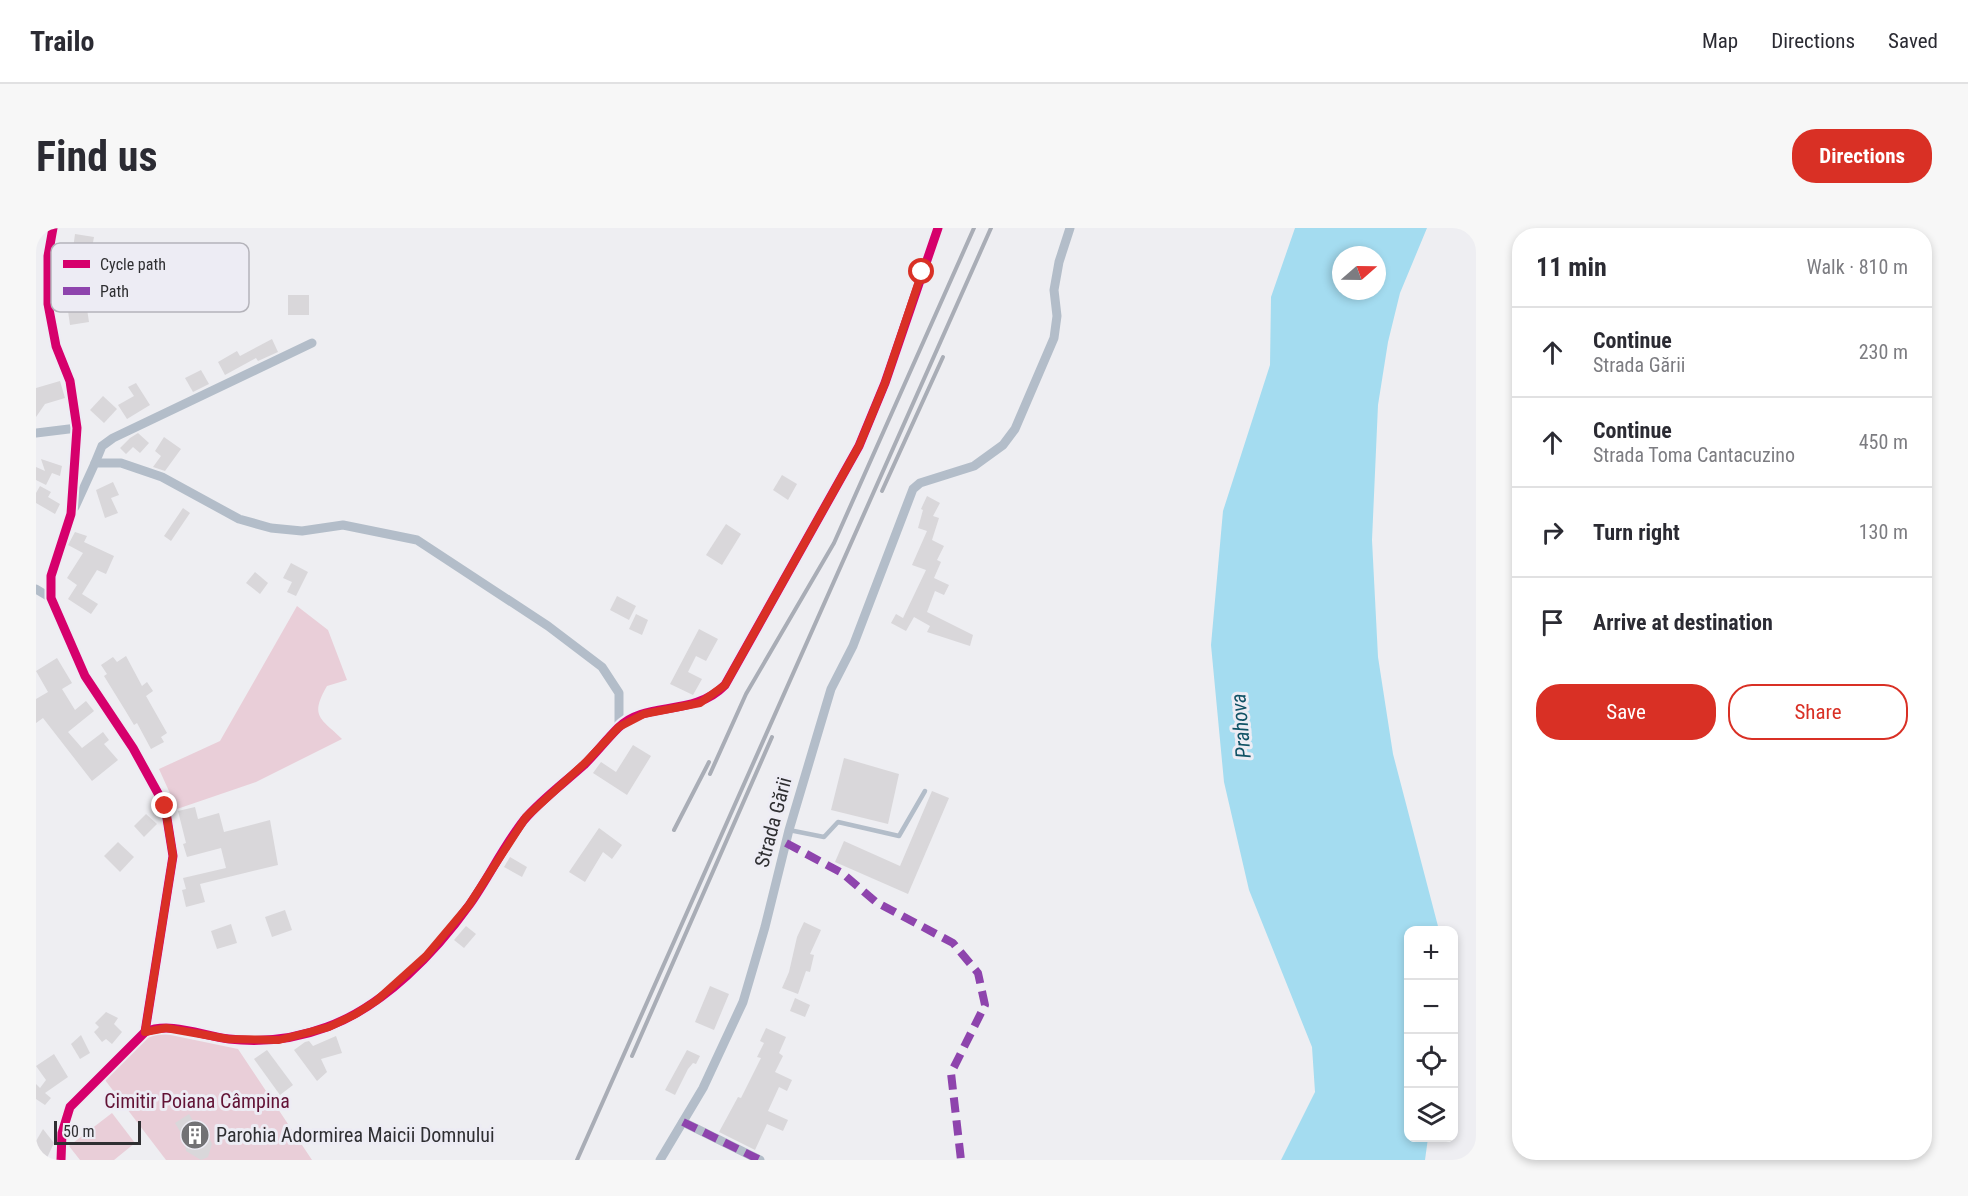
<!DOCTYPE html>
<meta charset="utf-8">
<style>
:root{--surface:#fff;--page:#f7f7f7;--text:#2b2b33;--muted:#7c7c81;--line:#e1e1e2;--accent:#d93025}
body{margin:0;font-family:"Roboto Condensed",sans-serif;background:var(--page);color:var(--text)}
.controls{position:absolute;right:18px;bottom:18px;display:grid;overflow:hidden;border-radius:12px;box-shadow:0 3px 9px #0003}
.controls button{width:54px;height:54px;display:grid;place-items:center;padding:0;border:0;border-bottom:2px solid var(--line);background:var(--surface);color:var(--text);font:30px sans-serif}
.compass{position:absolute;left:1296px;top:18px;width:54px;height:54px;border-radius:50%;background:var(--surface);box-shadow:0 3px 9px #0003;rotate:70deg}
.scale{position:absolute;left:18px;bottom:15px;width:87px;box-sizing:border-box;padding-left:6px;border:3px solid #2f2f32;border-top:0;font-size:16px;line-height:21px;white-space:nowrap;color:#2f2f32;-webkit-text-stroke:4px #edecf4;paint-order:stroke}
.stop{position:absolute;width:18px;height:18px;margin:-14px;border:4px solid #d93025;border-radius:50%;background:#fff}
.stop.end{background:#d93025;border-color:#fff;box-shadow:0 2px 6px #0008}
.list{margin:0;padding:0;list-style:none}
h2{display:flex;justify-content:space-between;align-items:center;height:78px;margin:0;padding:0 24px;font-size:26px}
h2 small{font-size:20px;font-weight:400;color:var(--muted)}
.list li{display:grid;grid-template-columns:39px 1fr auto;gap:18px;align-items:center;box-sizing:border-box;height:90px;padding:0 24px;border-top:2px solid var(--line)}
.list b{display:block;font-size:22px;white-space:nowrap}
.list p{margin:0;font-size:20px;white-space:nowrap;color:var(--muted)}
.list em{font-size:20px;font-style:normal;color:var(--muted)}
.actions{display:flex;gap:12px;padding:18px 24px}
.actions a{flex:1;padding:14px 0;border:2px solid var(--accent);border-radius:24px;text-align:center;font-size:21px;color:var(--accent)}
.actions .main{background:var(--accent);color:#fff}
.icon{flex:none;width:33px;height:33px;fill:none;stroke:currentColor;stroke-width:2;stroke-linecap:round;stroke-linejoin:round}
.map{position:relative;flex:none;width:1440px;height:932px;overflow:hidden;border-radius:24px}
header{display:flex;align-items:center;gap:36px;box-sizing:border-box;height:84px;padding:0 30px;background:var(--surface);border-bottom:2px solid var(--line)}
header strong{font-size:28px}
nav{display:flex;gap:33px;margin-inline-start:auto;font-size:21px}
.intro{display:flex;align-items:center;justify-content:space-between;box-sizing:border-box;height:144px;padding:0 36px}
h1{margin:0;font-size:42px}
.button{padding:15px 27px;border-radius:24px;background:var(--accent);color:#fff;font-size:21px;font-weight:700}
main{display:flex;gap:36px;padding:0 36px}
aside{flex:1;background:var(--surface);border-radius:24px;box-shadow:0 3px 9px #0003}
.map>svg:first-child{display:block}
.green{fill:#e9ced8}
.water{fill:#a4dcf0;fill-rule:evenodd}
.building{fill:#d9d7da}
.lines{fill:none;stroke-linecap:round;stroke-linejoin:round}
.service{stroke:#b3bdc9;stroke-width:4.5}
.minor{stroke:#b3bdc9;stroke-width:9}
.tertiary{stroke:#b3bdc9;stroke-width:10}
.rail{stroke:#a9adb6;stroke-width:4}
.quiet{stroke:#8e44ad;stroke-width:8;stroke-dasharray:15 8;stroke-linecap:butt}
.cycleway-casing{stroke:#edecf4;stroke-width:13}
.cycleway{stroke:#d6006c;stroke-width:9}
.route{stroke:#d93025;stroke-width:8}
.labels{text-anchor:middle;dominant-baseline:central;stroke-width:6;stroke-linejoin:round;paint-order:stroke}
.street-label{font-size:20px;fill:#2f2f32;stroke:#edecf4}
.park-label{font-size:20px;fill:#621336;stroke:#edecf4}
.poi-label{font-size:20px;fill:#2f2f32;stroke:#edecf4;text-anchor:start}
.water-label{font-size:21px;font-style:italic;fill:#105265;stroke:#edecf4}
.key{fill:#edecf4;stroke:#b4b3ba;stroke-width:1.5}
.key-label{font-size:16px;fill:#2f2f32}
</style>
<header>
<strong>Trailo</strong>
<nav><a>Map</a><a>Directions</a><a>Saved</a></nav>
</header>
<div class="intro"><h1>Find us</h1><a class="button">Directions</a></div>
<main>
<div class="map">
<svg width="1440" height="932" viewBox="0 0 1440 932">
<rect width="100%" height="100%" fill="#eeeef2"/>
<g class="green">
<path d="M261,378L292,402L311,452L291,458C273,489 285,490 306,511L220,554L141,581L123,541L184,513Z"/>
<polygon points="125,805 202,821 276,932 130,932 69,852 111,807"/>
<polygon points="76,885 99,915 78,932 44,932 33,918"/>
</g>
<path class="water" d="M1259,0H1391L1364,65L1352,114L1342,177L1336,312L1342,429L1357,526L1403,702H1372V910H1392L1389,932H1245L1279,864L1276,819L1213,662L1188,554L1175,417L1187,283L1234,137L1235,69ZM1305,27H1341V63H1305Z"/>
<g class="building">
<polygon points="39,6 58,9 54,31 36,28"/>
<rect x="252" y="67" width="21" height="20"/>
<polygon points="51,81 53,94 34,97 32,83"/>
<polygon points="236,111 242,124 222,133 220,130 189,147 182,134 201,123 204,128"/>
<polygon points="165,142 173,156 157,164 149,150"/>
<polygon points="24,153 29,170 9,176 0,189 0,160"/>
<polygon points="100,155 114,177 91,191 82,177 98,168 92,159"/>
<polygon points="67,168 81,181 68,195 54,182"/>
<polygon points="102,205 113,215 104,225 97,219 90,226 84,220 94,210"/>
<polygon points="128,209 145,221 129,243 117,239 125,228 119,223"/>
<polygon points="5,231 26,238 24,248 16,245 10,257 0,252 0,239 9,243"/>
<polygon points="746,247 761,256 752,272 737,262"/>
<polygon points="77,254 83,267 75,270 82,285 69,290 60,262"/>
<polygon points="4,258 15,264 12,269 24,276 19,286 0,275 0,265"/>
<polygon points="891,268 904,275 897,288 903,290 896,312 908,318 901,332 905,334 898,350 913,357 908,367 899,363 891,384 937,407 934,418 891,404 894,398 878,389 870,403 855,395 860,386 867,390 890,342 876,337 891,303 882,300 887,282 885,281"/>
<polygon points="147,280 154,285 135,313 128,308"/>
<polygon points="690,296 705,306 686,337 670,327"/>
<polygon points="39,304 51,308 48,314 78,328 70,346 61,342 46,366 62,376 55,386 32,371 41,357 31,350 47,325 32,317"/>
<polygon points="255,335 272,344 260,368 251,364 256,354 247,350"/>
<polygon points="219,344 232,355 224,366 210,355"/>
<polygon points="581,368 600,378 593,392 574,382"/>
<polygon points="600,386 612,392 606,407 593,401"/>
<polygon points="663,401 682,411 670,433 660,428 652,444 666,451 657,467 634,456"/>
<polygon points="90,428 106,458 111,454 117,463 110,468 131,505 125,509 128,514 115,521 101,495 98,497 89,482 68,448 71,446 65,437 77,429 81,434"/>
<polygon points="21,430 36,455 26,461 39,482 50,473 58,483 32,504 46,520 67,504 73,512 68,516 82,532 56,553 7,490 0,495 0,471 12,464 0,443"/>
<polygon points="597,517 615,528 591,567 557,545 565,534 580,544"/>
<polygon points="808,530 863,546 852,596 795,582"/>
<polygon points="896,563 913,570 872,666 799,634 808,613 864,638"/>
<polygon points="159,579 162,591 183,585 188,604 234,592 242,637 164,656 169,674 150,679 146,662 150,661 147,650 190,640 185,620 151,629 147,616 150,615 142,583"/>
<polygon points="110,586 121,596 108,609 98,598"/>
<polygon points="563,600 586,617 576,631 567,624 549,654 533,644"/>
<polygon points="82,614 98,629 84,644 68,628"/>
<polygon points="474,629 491,639 486,649 468,639"/>
<polygon points="249,682 256,702 236,709 229,689"/>
<polygon points="768,694 785,702 774,726 778,727 774,744 770,743 762,766 746,760 753,744 761,709"/>
<polygon points="195,696 201,715 181,721 175,703"/>
<polygon points="430,698 440,706 428,720 418,712"/>
<polygon points="674,758 693,766 678,802 659,794"/>
<polygon points="759,770 774,777 769,789 754,783"/>
<polygon points="70,784 82,790 78,796 86,804 76,816 70,811 66,814 58,804 63,799 59,795"/>
<polygon points="730,800 750,809 743,825 747,828 739,844 756,852 751,863 743,859 732,883 752,892 747,903 731,896 719,922 683,904 702,869 705,870 725,830 721,829 728,815 724,813"/>
<polygon points="45,807 54,825 44,831 35,816"/>
<polygon points="300,808 306,825 285,831 291,844 281,853 258,822 269,814 273,813 277,818"/>
<polygon points="231,822 257,857 244,867 218,831"/>
<polygon points="651,822 664,828 660,836 657,835 652,841 639,867 629,862"/>
<polygon points="18,826 32,849 9,865 15,870 9,877 0,871 0,856 4,860 10,852 0,838"/>
<polygon points="153,886 162,901 171,905 176,916 172,929 165,932 150,923 148,910 139,895"/>
<polygon points="7,901 18,915 10,932 0,932 0,913"/>
</g>
<g class="lines">
<polyline class="service" points="753,602 788,609 802,594 863,608 889,563"/>
<g class="minor">
<polyline points="17,0 12,28 12,76 20,118 34,153 41,200 35,286 15,348 15,370 49,448 97,520 129,578 137,628 109,804"/>
<polyline points="0,205 41,200"/>
<polyline points="59,235 66,218 77,210 276,115"/>
<polyline points="39,279 59,235 85,235 126,249 203,291 235,300 266,303 307,297 381,312 512,398 566,439 583,465 583,499"/>
<polyline points="0,361 15,370"/>
<polyline points="647,894 724,932"/>
<polyline points="624,932 667,860 707,774 729,699 753,602 795,461 817,418 877,261 884,255 938,238 967,217 979,201 1018,110 1021,88 1018,62 1023,34 1034,0"/>
</g>
<path class="tertiary" d="M25,932L26,905L34,879L109,804C134,793 167,808 193,811C227,815 259,811 291,799C348,778 399,725 434,676C453,649 467,619 488,592C505,572 528,555 548,537C560,525 570,512 582,500C609,472 657,490 689,457L823,218L849,155L902,0"/>
<g class="rail">
<polyline points="846,263 907,129"/>
<polyline points="674,546 710,466 798,315 938,0"/>
<polyline points="638,602 673,534"/>
<polyline points="596,828 736,509"/>
<polyline points="541,932 955,0"/>
</g>
<g class="quiet">
<polyline points="750,615 806,645 840,674 917,715 942,745 949,777 915,845 925,932"/>
<polyline points="647,894 724,932"/>
</g>
<g class="cycleway-casing">
<g id="cycleway">
<polyline points="17,0 12,28 12,76 20,118 34,153 41,200 35,286 15,348 15,370 49,448 97,520 129,578 137,628 109,804"/>
<path d="M25,932L26,905L34,879L109,804C134,793 167,808 193,811C227,815 259,811 291,799C348,778 399,725 434,676C453,649 467,619 488,592C505,572 528,555 548,537C560,525 570,512 582,500C609,472 657,490 689,457L823,218L849,155L902,0"/>
</g>
</g>
<use href="#cycleway" class="cycleway"/>
</g>
<g class="lines">
<polyline class="route" points="129,578 137,628 109,804 130,800 192,811 243,812 293,799 318,787 340,773 390,728 433,677 490,589 550,534 583,499 608,486 664,475 689,457 823,218 849,155 886,44"/>
</g>
<defs>
<g id="building-disc" transform="scale(1.5)"><circle r="9.5" fill="#727275" stroke="#edecf4"/><path d="M-4-6H4V6H1V3H-1V6H-4ZM-2.5-4.3h1.7v1.8h-1.7ZM.8-4.3h1.7v1.8H.8ZM-2.5-1h1.7V.8h-1.7ZM.8-1h1.7V.8H.8Z" fill="#fff"/></g>
</defs>
<g fill-rule="evenodd">
<use href="#building-disc" x="159" y="907"/>
</g>
<g class="labels">
<g class="street-label">
<text transform="translate(737 594) rotate(-75)">Strada Gării</text>
</g>
<g class="park-label">
<text x="161" y="873">Cimitir Poiana Câmpina</text>
</g>
<g class="poi-label">
<text x="180" y="907">Parohia Adormirea Maicii Domnului</text>
</g>
<g class="water-label">
<text transform="translate(1205 498) rotate(-95)">Prahova</text>
</g>
</g>
<rect x="15" y="15" width="198" height="69" rx="9" class="key"/>
<rect x="27" y="32" width="27" height="8" fill="#d6006c"/>
<rect x="27" y="59" width="27" height="8" fill="#8e44ad"/>
<g class="key-label">
<text x="64" y="42">Cycle path</text>
<text x="64" y="69">Path</text>
</g>
</svg>
<div class="controls">
<button>+</button>
<button>−</button>
<button><svg class="icon" aria-label="locate" viewBox="0 0 24 24"><circle cx="12" cy="12" r="6"/><path d="M12 2v4M12 18v4M2 12h4M18 12h4"/></svg></button>
<button><svg class="icon" aria-label="layers" viewBox="0 0 24 24"><path d="M12 4l9 5-9 5-9-5zM3 14l9 5 9-5"/></svg></button>
</div>
<svg class="compass" viewBox="-18 -18 36 36"><path d="M0-13l5 13h-10z" fill="#e53935"/><path d="M0 13l5-13h-10z" fill="#7c7c81"/></svg>
<div class="scale">50 m</div>
<div class="stop" style="left:886px;top:44px"></div>
<div class="stop end" style="left:129px;top:578px"></div>
</div>
<aside>
<h2>11 min<small>Walk · 810 m</small></h2>
<ul class="list">
<li><svg class="icon" aria-label="ahead" viewBox="0 0 24 24"><path d="M12 20V5M6 11l6-6 6 6"/></svg><div><b>Continue</b><p>Strada Gării</p></div><em>230 m</em></li>
<li><svg class="icon" aria-label="ahead" viewBox="0 0 24 24"><path d="M12 20V5M6 11l6-6 6 6"/></svg><div><b>Continue</b><p>Strada Toma Cantacuzino</p></div><em>450 m</em></li>
<li><svg class="icon" aria-label="right" viewBox="0 0 24 24"><path d="M7 20v-9h11M14 6l5 5-5 5"/></svg><div><b>Turn right</b></div><em>130 m</em></li>
<li><svg class="icon" aria-label="arrive" viewBox="0 0 24 24"><path d="M6 21V4h12l-3 4 3 4H6"/></svg><div><b>Arrive at destination</b></div></li>
</ul>
<div class="actions"><a class="main">Save</a><a>Share</a></div>
</aside>
</main>
